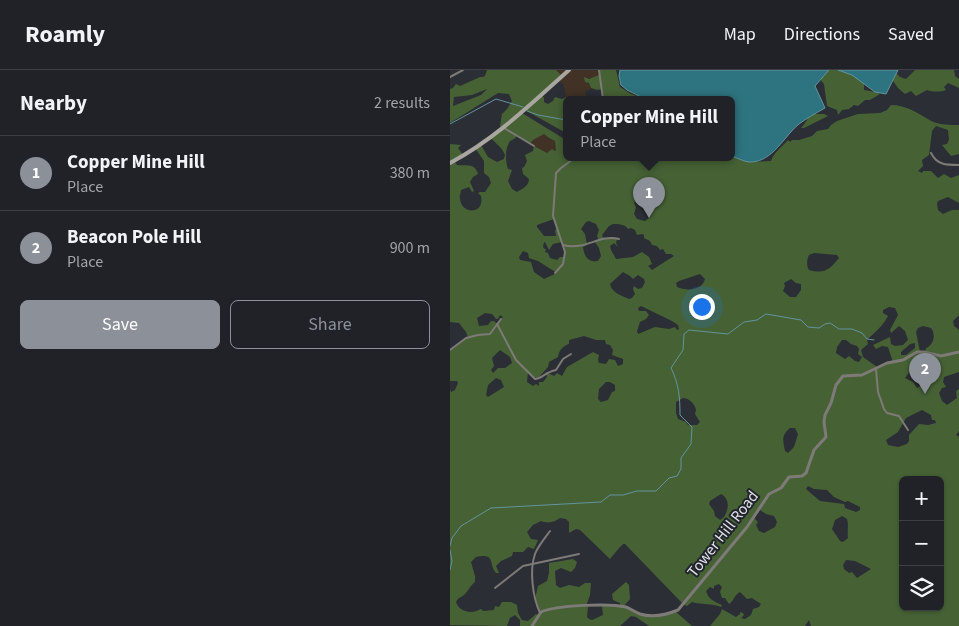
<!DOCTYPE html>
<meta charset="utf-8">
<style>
:root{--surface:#202228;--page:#282a30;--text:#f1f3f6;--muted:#a2a4a8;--line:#3d3f45;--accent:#8c9099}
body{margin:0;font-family:"Source Sans 3",sans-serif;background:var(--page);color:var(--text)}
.controls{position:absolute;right:15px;bottom:15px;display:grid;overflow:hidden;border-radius:8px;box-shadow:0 1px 4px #0004}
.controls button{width:45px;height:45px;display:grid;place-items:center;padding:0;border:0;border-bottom:1px solid var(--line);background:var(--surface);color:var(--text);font:25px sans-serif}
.you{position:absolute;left:251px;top:236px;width:18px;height:18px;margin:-12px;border:4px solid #fff;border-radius:50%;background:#1a73e8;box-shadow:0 0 0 8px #1a73e833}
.badge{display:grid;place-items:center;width:32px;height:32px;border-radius:50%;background:var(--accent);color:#fff;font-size:16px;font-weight:700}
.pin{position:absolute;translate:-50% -41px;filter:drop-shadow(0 1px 2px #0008)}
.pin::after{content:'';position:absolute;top:26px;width:18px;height:15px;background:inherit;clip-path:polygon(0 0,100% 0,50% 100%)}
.popup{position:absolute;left:113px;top:26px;width:172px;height:65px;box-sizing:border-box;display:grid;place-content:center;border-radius:8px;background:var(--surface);filter:drop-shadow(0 1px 4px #0005);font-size:16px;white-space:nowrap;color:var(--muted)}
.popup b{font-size:19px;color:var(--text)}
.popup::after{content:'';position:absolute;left:50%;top:100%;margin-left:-10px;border:10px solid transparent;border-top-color:var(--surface)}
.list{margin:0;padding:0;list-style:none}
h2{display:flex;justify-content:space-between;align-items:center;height:65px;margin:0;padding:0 20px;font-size:21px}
h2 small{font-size:16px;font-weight:400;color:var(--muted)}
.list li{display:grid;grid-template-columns:32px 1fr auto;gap:15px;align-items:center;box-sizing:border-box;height:75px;padding:0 20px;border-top:1px solid var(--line)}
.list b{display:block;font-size:19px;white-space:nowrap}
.list p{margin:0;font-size:16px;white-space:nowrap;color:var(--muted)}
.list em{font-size:16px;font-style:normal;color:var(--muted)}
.actions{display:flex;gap:10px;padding:15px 20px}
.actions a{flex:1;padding:11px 0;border:1px solid var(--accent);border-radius:8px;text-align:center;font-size:18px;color:var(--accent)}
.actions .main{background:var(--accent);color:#fff}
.icon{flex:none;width:28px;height:28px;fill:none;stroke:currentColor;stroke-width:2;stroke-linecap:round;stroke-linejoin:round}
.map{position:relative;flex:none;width:509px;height:556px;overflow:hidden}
header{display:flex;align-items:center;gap:30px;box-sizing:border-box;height:70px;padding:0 25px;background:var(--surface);border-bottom:1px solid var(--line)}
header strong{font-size:24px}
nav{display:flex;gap:28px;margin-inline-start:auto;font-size:18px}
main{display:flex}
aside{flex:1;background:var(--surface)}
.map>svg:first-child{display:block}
.commercial{fill:#423226}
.green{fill:#466235;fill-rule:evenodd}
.water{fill:#2e7480;stroke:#63949e}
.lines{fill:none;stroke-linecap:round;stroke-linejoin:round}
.stream{stroke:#63949e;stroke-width:1}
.minor{stroke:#7d7a77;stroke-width:2}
.tertiary{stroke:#7d7a77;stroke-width:3}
.secondary{stroke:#a9a59f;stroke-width:4}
.labels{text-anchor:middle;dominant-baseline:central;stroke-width:4;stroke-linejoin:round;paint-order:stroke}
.street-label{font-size:16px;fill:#dee0e5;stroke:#21252b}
</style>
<header>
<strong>Roamly</strong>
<nav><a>Map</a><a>Directions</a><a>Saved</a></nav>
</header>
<main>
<aside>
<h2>Nearby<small>2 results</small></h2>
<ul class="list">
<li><span class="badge">1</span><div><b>Copper Mine Hill</b><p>Place</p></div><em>380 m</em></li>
<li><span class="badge">2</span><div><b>Beacon Pole Hill</b><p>Place</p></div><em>900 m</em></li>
</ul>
<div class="actions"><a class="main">Save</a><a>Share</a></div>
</aside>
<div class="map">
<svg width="509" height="556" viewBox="0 0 509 556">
<rect width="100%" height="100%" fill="#2b2e35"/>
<g class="commercial">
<polygon points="106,0 149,0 150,5 139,9 134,7 141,18 139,20 135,21 136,26 134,29 122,28 116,29 116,31 115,20 113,14 108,10 108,2"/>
<polygon points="94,63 99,69 105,71 107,78 104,81 102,79 97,83 80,74 83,70"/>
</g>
<g class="green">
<path d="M37,0H106L112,6L91,24L94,28V32L98,34L103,31L105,27L112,29L116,27V63L75,40L72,43L116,70V87H282V85L302,92L321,91C324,82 332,77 338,70L340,72L342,70H349L362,66L367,61L378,59L381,55L387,51L408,44L430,43L437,40L441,35C456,35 468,43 481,51C489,55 500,55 509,55V84L501,86L492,75L497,74L499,70L498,60L486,56L482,61L479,85L472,90L473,96L468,101L472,103L473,101H481L488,108L494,104L501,108L509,105V133L498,127L488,131L487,134L488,140L493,144L502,140H509V245L503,251L504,256L509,260V302L494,307L493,312L496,317L492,318L489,323L492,331L497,335L507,328L506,321L509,319V361L506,365L509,367V556H361L359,550L355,556H260L270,544L272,539L286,547L290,544V542L293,543L294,545L291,548L295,549L301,545L303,539L309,537L311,534L302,528L297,529L290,522C284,525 284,531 279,534L275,528H272L270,522L272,517L269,514L264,516V519L260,517L256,521C258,529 265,532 272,535L271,537C261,533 252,535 242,532L237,536L233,534L175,474H173C168,479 164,484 160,489L130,460L126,459L119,463V452L116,449L110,448C105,452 98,454 91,451L83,455L77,462L81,469L88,470L84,479L78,477L73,482H63L62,486L51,491L46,496L49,503H46C38,493 46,483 26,487L21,492L25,506V512C20,516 18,521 15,524C11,528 8,527 6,532C10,543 22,544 31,539L33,541L44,540L45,536L49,537L52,532H61L67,535L68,543L72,550L78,551L86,544L88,545L90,543L85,529L88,516L97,511L99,503V493L123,489L127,492L125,498L121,502L111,498L105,501L106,515L110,518L119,515L129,517L135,513H141L140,525L136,536L138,537L137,547L139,549L142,550L153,545L152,536L170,537V533L163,530L162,524L176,512L179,515L180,529L173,537C192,545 205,549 225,541L242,556H199L186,547L181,546L170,556H70V550L65,545L60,548L57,556L0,555V319L1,322L5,320L8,313L7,311H0V281L18,267L16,262L9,253L0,252V74L11,75L8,78L13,85L4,90L7,95C17,96 25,93 28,104L23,107L20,112L24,121L22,122L19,117L11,120C11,123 9,126 10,128C10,144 35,146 31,126L28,123L30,122H35L41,113L39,107L34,103V91L25,78L31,75L38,87L47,92L54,89L55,85C52,77 46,74 41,68L52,59L50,56L52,44L57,39L62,31L59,24L48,23L0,53V19L3,18L6,14L10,16L30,7H33L35,6ZM37,19L31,25L3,36L4,27L22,25ZM94,64L99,68L105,71L106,80L105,81L102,79L97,83L84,76L83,81L75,85L77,91L74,97L72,98L73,104L79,109C79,116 72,119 67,122L62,119L58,111L62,100L58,99C55,90 55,78 60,71L64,69L67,66L80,74L83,70ZM195,126L198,133L201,131L204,133L203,137H200L202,142L200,147L195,151L187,149L184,144L186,137L184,133L190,127L192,128ZM104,149L107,159L105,160L106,166H94L87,157V155ZM139,151L146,154L149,160L147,166L149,170L145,172L149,178L151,186L148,191C138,193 134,186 133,177L137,175L135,164L131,159L136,152ZM163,154C168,154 175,154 178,159L181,158L185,160L187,165L192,164L194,165V168L200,171L202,175L207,176L210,180L213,179L216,184H221L224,186L202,200L198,196L202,194L199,187L192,182L183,187L166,189L161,180L160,176L164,173L168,177L166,173L167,169H154L152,165L159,156ZM94,172H95L99,180L103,174L112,172L115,182L114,187H110L107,190L100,188L98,183L95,182L96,180L93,177ZM73,181L78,183L79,188L88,191L107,203L94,209L84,202L81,192L70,190L69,187ZM364,183L387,185L389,188C379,200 375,204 359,200C356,196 357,189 359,185ZM173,202L180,206L183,209L188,205L194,209L195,212L192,218L188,219L184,216L183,219L185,224L182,228L179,229C172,226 161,222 160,214ZM250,204L255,209C252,221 236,221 227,217L226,213L229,211ZM341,209L346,213L351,214V220L346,227H340L333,221L335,216L334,213ZM191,236L222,251L228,255L229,259L227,260L225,257L219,259L205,257L188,264L187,261L190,252L196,249L199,245L196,241H189L188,238ZM439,237L445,238L448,245L440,260L441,263L449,256L455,261L458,270L453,275L445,276L441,274L440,267L423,275L426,279L432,276L438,277L442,289V292L427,297L413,287L411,280L418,274L417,270C425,262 433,256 438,246L433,243V240ZM35,243L42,244L46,249H48L50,245L53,247L47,254L44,251H41L38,255L29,256L27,248ZM473,256L481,258C486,264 484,275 476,278L475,282H470L466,262L468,258ZM134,266L146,270H155L156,274L160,275L163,280L162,285L173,289V294L168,296L165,290L159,289L156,294L149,293L148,290L149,285L143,282L117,297L112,306L107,303L104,306L96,302L97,307L93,312H89V316L86,314L83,316L77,312L78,302L83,307L88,308L98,297L99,292L108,287C109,280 113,276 119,274V270ZM392,270H396L401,274L407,276L409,279L408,284L412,287L409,292L405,291L399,286L395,289L386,283L387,277ZM465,273V278L456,285H451V282L460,274ZM50,280L60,287L62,293L55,298H48L43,303L41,300L44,296L42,288ZM466,297L475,300L479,308L477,312L467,318L463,312L455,308L462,299ZM46,308L51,310L54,317L38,327L36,325L38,315ZM156,312H160L165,315V321L162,322L158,330L151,332L148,329L149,319ZM233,328C239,328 245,334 246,340L245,344L250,352L247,355H238L236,352L228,349L226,343V332ZM472,340L481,345L482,350H485L486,353L478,355L469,354L459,365V371L457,374L448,377L438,375L436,370L448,362L456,348ZM340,358H345L348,364L344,377L338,383L335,381C333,371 331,365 340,358ZM453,410H490V537H453ZM358,416L364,419L377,420L384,427L395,432L398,431L410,437V440L406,442L395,438L394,434L370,431L356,419ZM271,424C280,429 279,439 274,447L270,450L265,446L264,441L259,434L260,431ZM310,440L316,444L324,446L327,452L325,457L314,463L309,461L306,455L308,452L304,448ZM392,446L397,449C399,455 397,461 398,468L393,472L390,471L382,459L385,450ZM396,490L405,491L421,499L407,508L402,502L399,503L394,499L393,495Z"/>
<polygon points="149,0 166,0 170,17 181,24 195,29 154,29 152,19 147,20 141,18 139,13 135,12 134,7 139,9 149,5"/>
<polygon points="376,0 396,0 414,11 414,20 426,22 430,24 420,30 415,30 408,36 404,35 399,39 392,40 388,45 387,40 377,36 374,14 369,8"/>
<path d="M465,0H504L505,6L509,9V18L498,13L494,17L496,20C490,22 483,22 477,20L466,26L461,21L455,24L448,18L441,8L446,3L450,7L456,9Z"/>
<path d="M362,44H374L378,46L354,58H351C356,53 357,48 362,44Z"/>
</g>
<g class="water">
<path d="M170,0H379L365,16L375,38C366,43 357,48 349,54C334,66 323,92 300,92C295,92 287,88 282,86V29H195L177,20L171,15L169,6Z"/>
<polygon points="388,0 448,0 436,24 425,22 402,5"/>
</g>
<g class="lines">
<g class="stream">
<polyline points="77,41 88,45 116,50"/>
<polyline points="0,54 46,29 73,37"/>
<path d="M0,476L2,468L11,456L41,438L151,432L160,425H173L187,421H206L219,408L227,406L231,399V388L241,374L242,357L230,345C230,328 229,314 221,298L233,280L234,264L239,260L278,264L294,252L307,250L316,244L351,250L358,257L369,258L375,254L380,253L389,259H402L412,263L417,269L424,270"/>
<polyline points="0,480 2,491 0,500"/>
</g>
<g class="minor">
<polyline points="149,0 153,29"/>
<polyline points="0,7 13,0"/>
<polyline points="54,58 84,76"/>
<path d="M481,83C487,95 496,95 509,95"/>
<path d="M113,175C136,181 148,164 169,169"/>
<polyline points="105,203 113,194 115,182 103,146 106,103 111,98 126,87"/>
<path d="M47,254L66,290L85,309C92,309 95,302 106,300L113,289L121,284"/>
<polyline points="0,280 16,268 28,265 40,264 51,249"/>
<polyline points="426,299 428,322 434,339 437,343 449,346 458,360"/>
<polyline points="45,518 73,496 129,484"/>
<path d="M90,543C83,528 79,501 85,484C88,476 95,468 100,461"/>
</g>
<path class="tertiary" d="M82,556L91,542C106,535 160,533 176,537C181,539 185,542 190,544C203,548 216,545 228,540L297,457L319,424L331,418L339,407L352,406L356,403L364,380L376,367L374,352L375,345L381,333L386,315L393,306L412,305L437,293L453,290L467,282H474L491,286L509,282"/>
<path class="secondary" d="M0,93C45,69 81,34 119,0"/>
</g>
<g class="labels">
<g class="street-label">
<text transform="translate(273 464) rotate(-52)">Tower Hill Road</text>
</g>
</g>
</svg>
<div class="controls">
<button>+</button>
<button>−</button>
<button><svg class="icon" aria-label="layers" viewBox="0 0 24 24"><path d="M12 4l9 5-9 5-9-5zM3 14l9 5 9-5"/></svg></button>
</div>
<div class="you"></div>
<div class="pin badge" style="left:199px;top:148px">1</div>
<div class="popup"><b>Copper Mine Hill</b>Place</div>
<div class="pin badge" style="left:475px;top:324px">2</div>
</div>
</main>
